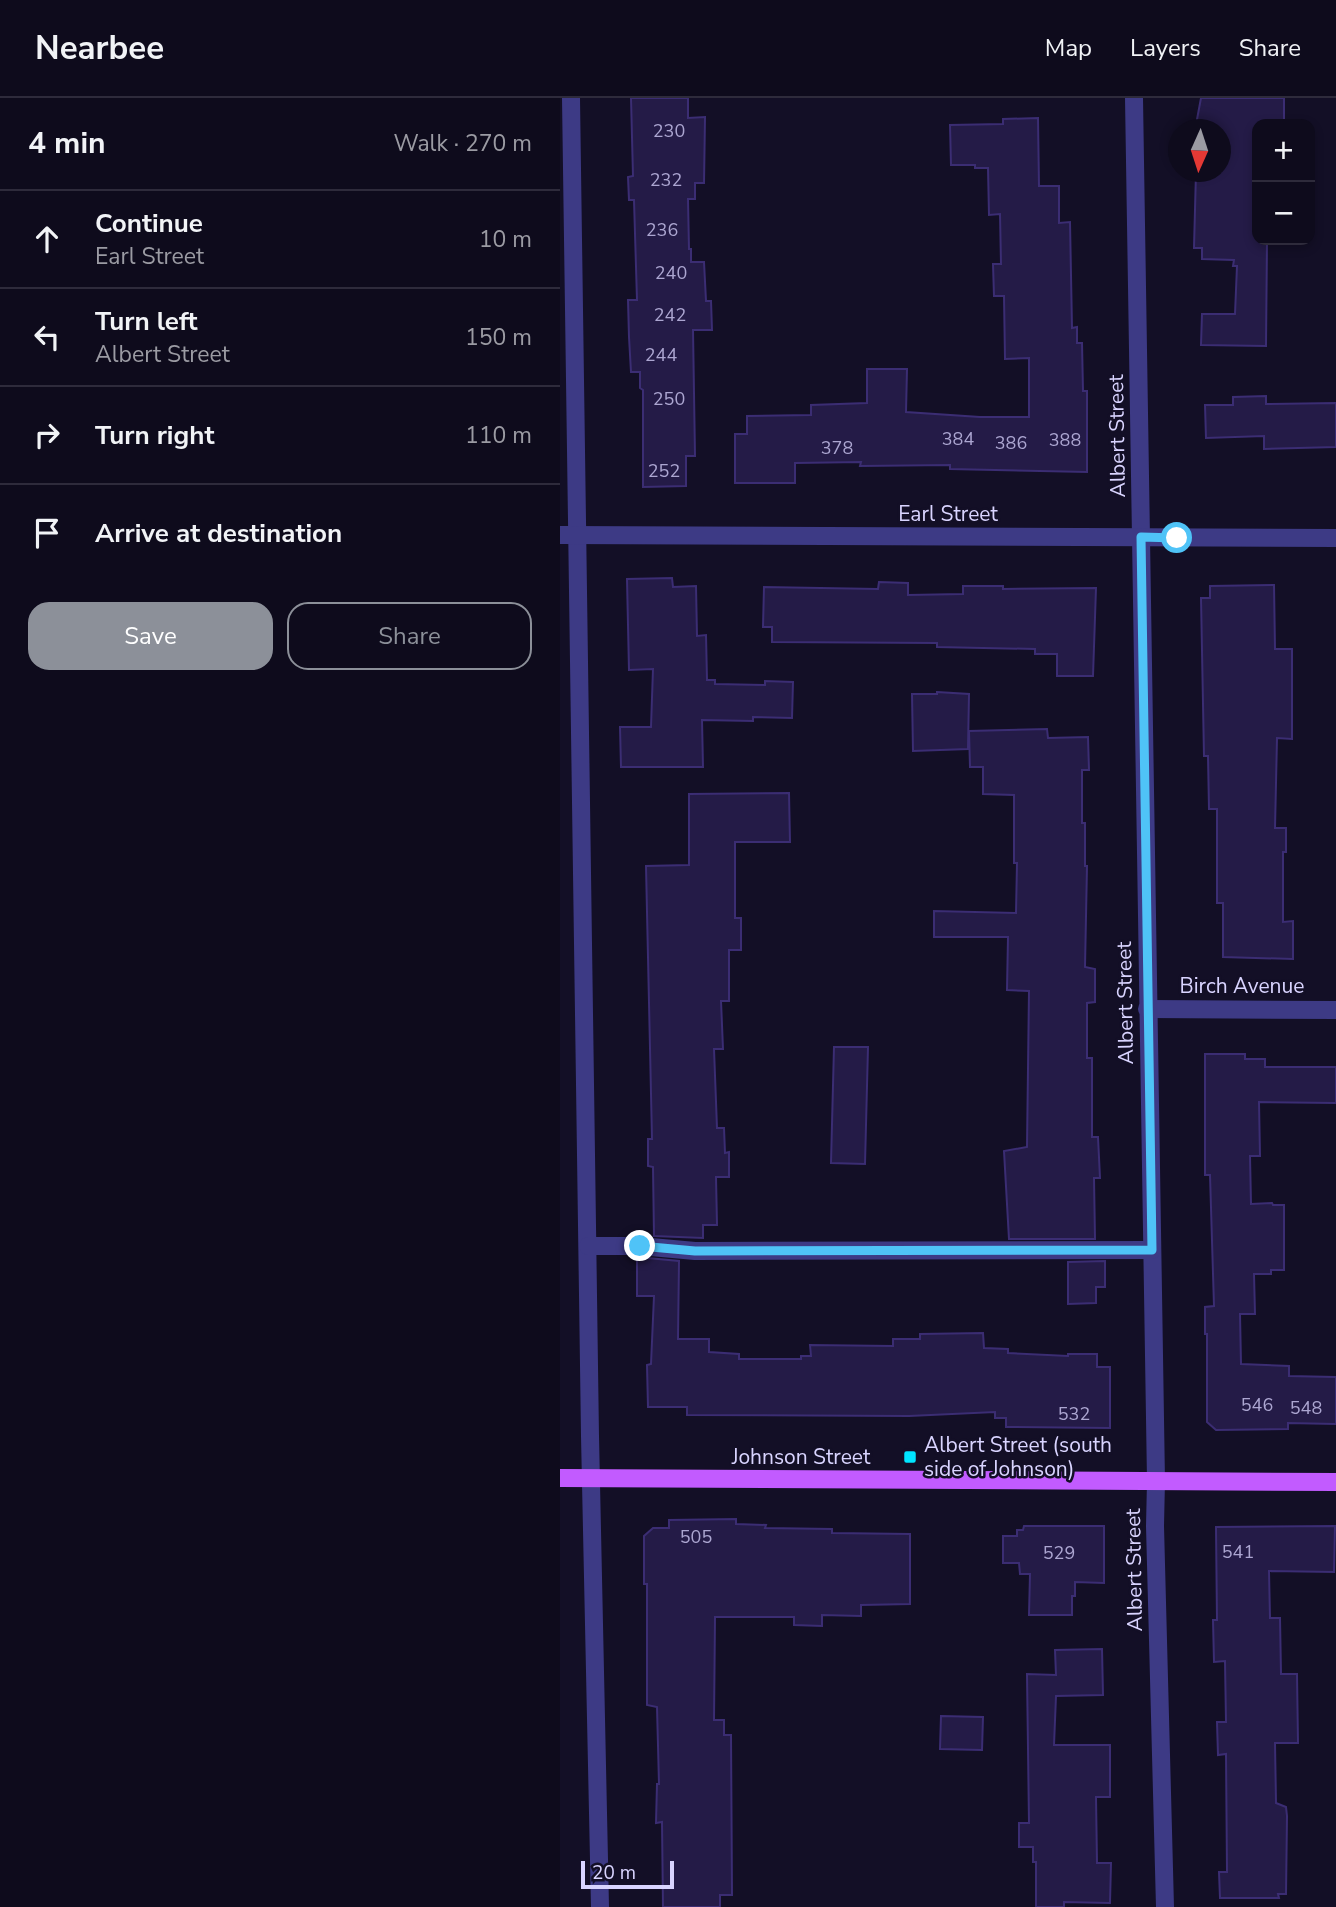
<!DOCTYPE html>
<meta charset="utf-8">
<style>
:root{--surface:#0e0b1c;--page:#171425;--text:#f1f3f6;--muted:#9b9ba3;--line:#2e2b3b;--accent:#8c9099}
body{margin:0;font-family:"Nunito Sans",sans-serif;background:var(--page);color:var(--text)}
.controls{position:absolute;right:21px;top:21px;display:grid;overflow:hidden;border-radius:14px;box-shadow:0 4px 10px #0003}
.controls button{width:63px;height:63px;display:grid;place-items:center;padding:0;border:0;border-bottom:2px solid var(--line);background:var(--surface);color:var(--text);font:35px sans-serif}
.compass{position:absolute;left:608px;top:21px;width:63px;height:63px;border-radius:50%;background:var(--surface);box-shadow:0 4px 10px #0003;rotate:183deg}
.scale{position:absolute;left:21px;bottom:18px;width:93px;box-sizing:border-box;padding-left:7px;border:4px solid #d9d4ff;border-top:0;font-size:19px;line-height:24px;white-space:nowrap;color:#d9d4ff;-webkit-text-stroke:5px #130f26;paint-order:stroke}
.stop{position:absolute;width:21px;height:21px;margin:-16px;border:5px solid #4fc3f7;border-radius:50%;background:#fff}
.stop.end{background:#4fc3f7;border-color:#fff;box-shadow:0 2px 7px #0008}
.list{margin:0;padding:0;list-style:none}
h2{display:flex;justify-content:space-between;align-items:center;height:91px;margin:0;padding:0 28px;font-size:30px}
h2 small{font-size:23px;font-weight:400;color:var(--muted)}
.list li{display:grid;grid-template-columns:46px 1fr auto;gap:21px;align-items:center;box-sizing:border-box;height:98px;padding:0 28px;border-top:2px solid var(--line)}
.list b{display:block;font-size:26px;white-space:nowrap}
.list p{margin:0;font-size:23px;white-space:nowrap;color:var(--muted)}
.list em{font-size:23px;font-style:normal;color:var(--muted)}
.actions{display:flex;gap:14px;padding:21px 28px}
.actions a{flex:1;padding:16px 0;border:2px solid var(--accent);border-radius:21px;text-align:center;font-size:24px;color:var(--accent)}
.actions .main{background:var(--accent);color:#fff}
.icon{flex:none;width:38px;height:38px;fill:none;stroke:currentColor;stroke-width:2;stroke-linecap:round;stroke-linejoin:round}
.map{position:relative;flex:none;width:776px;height:1809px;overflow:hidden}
header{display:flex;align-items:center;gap:42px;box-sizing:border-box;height:98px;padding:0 35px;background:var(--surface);border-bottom:2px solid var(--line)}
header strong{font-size:33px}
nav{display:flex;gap:38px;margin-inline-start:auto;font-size:24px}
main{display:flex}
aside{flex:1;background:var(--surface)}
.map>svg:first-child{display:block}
.building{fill:#241b47;stroke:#3b2d73;stroke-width:2}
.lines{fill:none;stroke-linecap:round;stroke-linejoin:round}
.minor{stroke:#3d3a85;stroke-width:18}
.major{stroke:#c25bff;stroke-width:18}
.route{stroke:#4fc3f7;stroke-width:9}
.poi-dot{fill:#00e5ff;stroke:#130f26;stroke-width:2.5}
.labels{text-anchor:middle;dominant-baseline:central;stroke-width:5;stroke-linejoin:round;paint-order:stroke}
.number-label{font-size:18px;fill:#aca6d1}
.street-label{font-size:21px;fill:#d9d4ff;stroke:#130f26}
.poi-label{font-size:21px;fill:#d9d4ff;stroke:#130f26;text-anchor:start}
</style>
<header>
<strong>Nearbee</strong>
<nav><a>Map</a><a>Layers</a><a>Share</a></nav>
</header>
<main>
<aside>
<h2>4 min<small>Walk · 270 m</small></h2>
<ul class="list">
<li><svg class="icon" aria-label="ahead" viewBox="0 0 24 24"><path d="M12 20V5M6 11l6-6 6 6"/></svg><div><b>Continue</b><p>Earl Street</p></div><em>10 m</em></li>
<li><svg class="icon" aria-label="left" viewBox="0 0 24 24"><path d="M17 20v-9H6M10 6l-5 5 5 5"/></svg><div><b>Turn left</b><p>Albert Street</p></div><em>150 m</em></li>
<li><svg class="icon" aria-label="right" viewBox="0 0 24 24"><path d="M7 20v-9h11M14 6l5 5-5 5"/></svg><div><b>Turn right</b></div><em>110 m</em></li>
<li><svg class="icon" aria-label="arrive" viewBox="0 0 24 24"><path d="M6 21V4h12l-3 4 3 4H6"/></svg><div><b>Arrive at destination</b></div></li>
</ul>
<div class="actions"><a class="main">Save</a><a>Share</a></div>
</aside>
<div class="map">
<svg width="776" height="1809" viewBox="0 0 776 1809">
<rect width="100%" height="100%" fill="#130f26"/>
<g class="building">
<polygon points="71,0 128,0 128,20 145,19 144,85 135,85 135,101 128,101 129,151 131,151 131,164 144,164 146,203 151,203 152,232 133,232 135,358 126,358 126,388 83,389 83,292 80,290 80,274 71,274 69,239 68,202 77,202 74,102 69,102 68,79 73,78"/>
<polygon points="641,0 724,0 724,26 697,26 697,142 707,142 706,248 641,247 642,216 675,216 677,168 673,168 674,162 642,161 642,150 634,150 636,74 661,74 661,32 635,32"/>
<polygon points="478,20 479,88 499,88 499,125 510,124 512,230 517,229 517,245 522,245 523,293 527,293 527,374 390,371 390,367 300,368 301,364 235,365 235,385 175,385 175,336 187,336 187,318 251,317 251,307 307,305 307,271 347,271 346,314 420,319 469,319 469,260 445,261 444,198 434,198 433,166 441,166 440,116 429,117 428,70 415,70 415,67 391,67 390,27 443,26 443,21"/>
<polygon points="706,298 706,306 776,305 776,349 704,351 704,338 646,340 645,307 673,307 673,299"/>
<polygon points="112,480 113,489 136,488 137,538 146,537 147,582 155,582 155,586 205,587 205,583 233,584 232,620 193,619 193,623 142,622 143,669 61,669 60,629 91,629 93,571 69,572 67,481"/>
<polygon points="319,484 348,485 348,497 403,496 403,488 443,488 443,491 536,490 533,578 497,578 497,556 475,556 475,551 377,549 377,545 212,544 212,529 203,529 204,489 318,491"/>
<polygon points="714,487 715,551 732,551 732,641 717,640 715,730 726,730 726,754 723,754 723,824 733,823 733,861 663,859 663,805 657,805 657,711 649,711 648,658 644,658 641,500 650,500 650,488"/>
<polygon points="377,594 409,596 408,651 353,653 352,596 377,596"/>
<polygon points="487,631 488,640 528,639 529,672 522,672 522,725 525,725 525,768 527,768 525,869 535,871 535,904 527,905 527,960 532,960 532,1039 538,1039 540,1080 534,1080 535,1141 449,1141 444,1053 467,1049 469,893 447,892 448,839 374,839 374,813 456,815 457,765 454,765 454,697 423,696 423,669 410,669 409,633"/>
<polygon points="229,695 230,744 175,744 175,820 181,820 181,852 169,852 169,903 161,903 163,951 154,951 157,1030 164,1030 165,1055 169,1054 169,1079 156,1079 157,1127 143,1127 143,1140 94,1138 93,1069 88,1068 88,1041 92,1041 86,768 129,767 129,696"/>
<polygon points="274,949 308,949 305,1066 271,1065"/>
<polygon points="645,956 685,956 685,961 705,961 705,969 776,969 776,1005 699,1004 700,1058 690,1058 691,1106 712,1105 713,1107 724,1107 724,1172 711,1172 711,1176 694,1176 695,1216 680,1216 681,1266 729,1268 729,1278 776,1279 776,1326 728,1325 728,1331 656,1332 647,1324 647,1236 645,1236 645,1209 654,1208 650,1077 645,1077"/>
<polygon points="77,1159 119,1163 118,1241 149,1241 149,1254 179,1256 179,1261 241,1261 241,1258 251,1258 250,1247 333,1248 333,1241 360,1241 360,1236 423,1235 424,1250 448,1251 448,1255 508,1258 508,1256 537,1256 537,1269 550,1269 550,1330 446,1329 446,1320 435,1320 435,1314 349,1318 127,1317 127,1309 88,1309 87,1267 91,1266 94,1198 77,1198"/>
<polygon points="545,1163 545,1189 536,1189 536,1205 508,1206 508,1164"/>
<polygon points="176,1421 176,1426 206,1427 205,1430 272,1431 272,1435 350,1436 350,1506 301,1507 301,1518 262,1517 262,1528 234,1527 234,1519 155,1519 154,1622 164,1622 164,1637 171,1637 172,1797 160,1797 160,1809 103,1809 102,1724 96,1725 97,1686 99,1686 97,1609 87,1607 87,1486 84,1486 84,1438 93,1430 109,1430 109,1422"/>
<polygon points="464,1428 544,1428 544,1485 515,1484 515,1498 512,1498 512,1517 469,1517 470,1476 460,1476 459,1465 443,1465 443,1438 457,1438 457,1432 463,1432"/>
<polygon points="775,1428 774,1474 709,1473 710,1520 720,1520 721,1576 737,1576 738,1645 715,1645 716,1705 726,1709 727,1718 726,1796 718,1796 719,1800 660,1800 659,1774 667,1774 666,1656 658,1657 657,1624 666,1624 665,1563 654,1564 653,1522 657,1522 656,1429"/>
<polygon points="542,1551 543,1597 496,1598 494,1647 550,1647 550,1699 536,1699 537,1765 551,1765 550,1805 504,1804 504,1809 476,1809 476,1764 473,1764 473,1749 459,1749 459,1725 469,1725 467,1576 496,1577 495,1552"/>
<polygon points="381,1618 423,1619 422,1652 380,1651"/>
</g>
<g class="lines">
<g class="minor">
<polyline points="11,0 30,1338 40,1809"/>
<polyline points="574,0 596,1383 595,1428 605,1809"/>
<polyline points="0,437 776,440"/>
<polyline points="587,911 776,912"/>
<polyline points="28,1148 80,1148 135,1153 592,1152"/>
</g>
<polyline class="major" points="0,1380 776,1384"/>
</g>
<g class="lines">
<polyline class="route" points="80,1148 135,1153 592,1152 581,439 617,440"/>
</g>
<rect class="poi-dot" x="343" y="1352" width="14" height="14" rx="3.5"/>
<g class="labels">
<g class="number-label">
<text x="109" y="33">230</text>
<text x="106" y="82">232</text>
<text x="102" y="132">236</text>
<text x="111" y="175">240</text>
<text x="110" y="217">242</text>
<text x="101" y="257">244</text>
<text x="109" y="301">250</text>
<text x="398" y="341">384</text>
<text x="505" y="342">388</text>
<text x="451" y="345">386</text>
<text x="277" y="350">378</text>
<text x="104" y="373">252</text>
<text x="697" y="1307">546</text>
<text x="746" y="1310">548</text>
<text x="514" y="1316">532</text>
<text x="136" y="1439">505</text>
<text x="678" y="1454">541</text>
<text x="499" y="1455">529</text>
</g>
<g class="street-label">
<text transform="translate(557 338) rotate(-91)">Albert Street</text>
<text x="388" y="416">Earl Street</text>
<text x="682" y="888">Birch Avenue</text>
<text transform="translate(565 905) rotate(-91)">Albert Street</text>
<text x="241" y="1359">Johnson Street</text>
<text transform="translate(574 1472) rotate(-91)">Albert Street</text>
</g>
<g class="poi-label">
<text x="364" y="1347">Albert Street (south<tspan x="364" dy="24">side of Johnson)</tspan></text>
</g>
</g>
</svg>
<div class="controls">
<button>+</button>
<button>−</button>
</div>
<svg class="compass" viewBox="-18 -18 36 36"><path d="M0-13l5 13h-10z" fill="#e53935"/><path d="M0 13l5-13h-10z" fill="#9b9ba3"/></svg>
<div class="scale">20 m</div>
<div class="stop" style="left:617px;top:440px"></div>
<div class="stop end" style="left:80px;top:1148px"></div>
</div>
</main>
